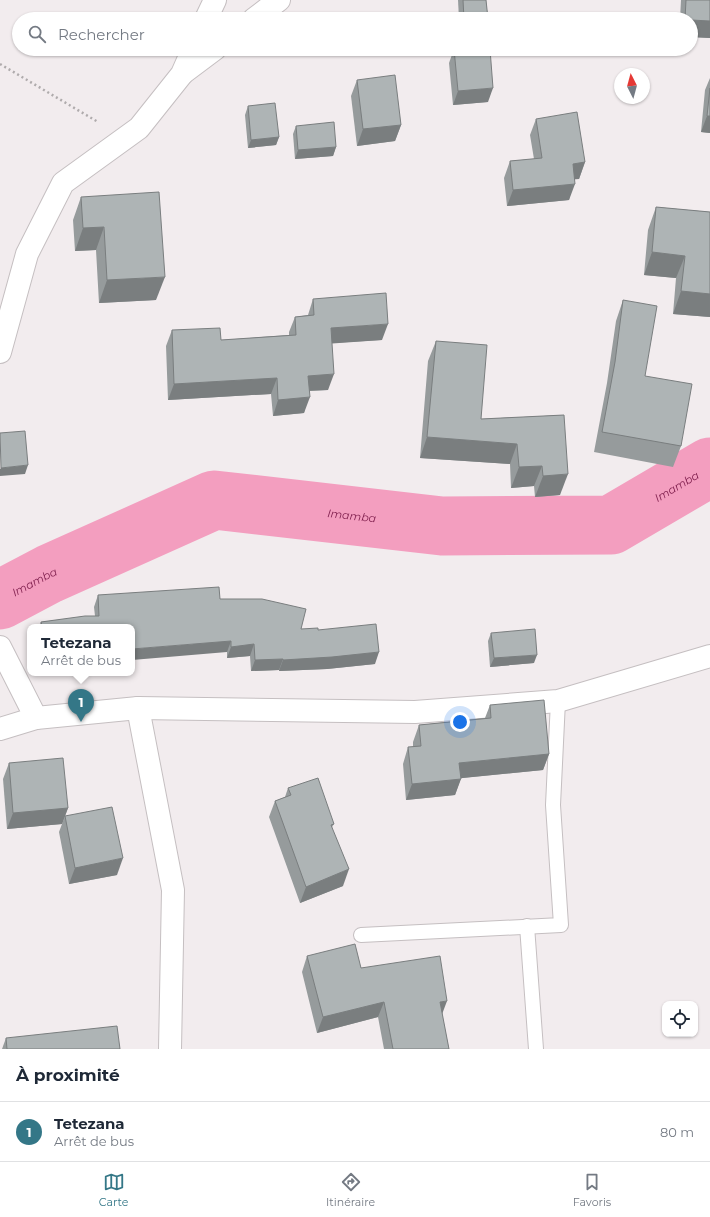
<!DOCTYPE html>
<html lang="fr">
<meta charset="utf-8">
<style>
:root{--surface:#fff;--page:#f2f2f3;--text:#1f2937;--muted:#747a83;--line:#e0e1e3;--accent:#347787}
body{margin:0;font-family:Montserrat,sans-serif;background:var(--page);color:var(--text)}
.controls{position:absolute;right:12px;bottom:12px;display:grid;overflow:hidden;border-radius:8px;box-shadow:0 1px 3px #0004}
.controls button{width:36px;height:36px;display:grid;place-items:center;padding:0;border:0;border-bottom:1px solid var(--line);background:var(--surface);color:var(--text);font:20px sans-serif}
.compass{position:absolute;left:614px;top:68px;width:36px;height:36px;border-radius:50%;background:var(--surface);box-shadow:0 1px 3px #0004;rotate:354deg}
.you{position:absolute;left:460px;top:722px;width:14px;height:14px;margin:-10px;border:3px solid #fff;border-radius:50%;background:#1a73e8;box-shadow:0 0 0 6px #1a73e833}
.badge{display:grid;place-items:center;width:26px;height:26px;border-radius:50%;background:var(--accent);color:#fff;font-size:13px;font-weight:700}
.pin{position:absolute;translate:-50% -33px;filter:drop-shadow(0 1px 2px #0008)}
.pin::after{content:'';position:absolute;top:21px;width:14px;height:12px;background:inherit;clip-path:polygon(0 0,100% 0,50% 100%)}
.popup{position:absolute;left:27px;top:624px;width:108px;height:52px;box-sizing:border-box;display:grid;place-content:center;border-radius:8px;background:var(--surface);filter:drop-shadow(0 1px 3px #0005);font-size:13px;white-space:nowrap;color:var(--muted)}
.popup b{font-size:15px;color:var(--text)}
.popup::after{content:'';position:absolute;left:50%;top:100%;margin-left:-8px;border:8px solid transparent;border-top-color:var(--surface)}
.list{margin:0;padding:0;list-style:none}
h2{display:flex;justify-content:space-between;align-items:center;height:52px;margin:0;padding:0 16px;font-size:17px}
h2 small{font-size:13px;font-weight:400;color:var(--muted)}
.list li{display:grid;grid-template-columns:26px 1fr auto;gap:12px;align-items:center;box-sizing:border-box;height:60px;padding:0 16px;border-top:1px solid var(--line)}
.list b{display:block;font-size:15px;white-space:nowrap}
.list p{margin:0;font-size:13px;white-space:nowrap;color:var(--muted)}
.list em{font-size:13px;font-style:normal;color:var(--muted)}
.icon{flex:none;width:22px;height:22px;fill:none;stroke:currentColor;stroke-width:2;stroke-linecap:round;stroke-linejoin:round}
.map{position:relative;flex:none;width:710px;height:1049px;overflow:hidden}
.search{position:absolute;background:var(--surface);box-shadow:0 1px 3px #0004;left:12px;right:12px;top:12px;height:44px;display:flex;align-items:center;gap:10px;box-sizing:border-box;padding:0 14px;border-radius:22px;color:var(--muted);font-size:15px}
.sheet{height:112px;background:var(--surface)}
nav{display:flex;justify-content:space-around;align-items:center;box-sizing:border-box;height:56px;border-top:1px solid var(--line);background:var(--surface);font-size:11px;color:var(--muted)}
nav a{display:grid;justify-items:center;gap:2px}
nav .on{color:var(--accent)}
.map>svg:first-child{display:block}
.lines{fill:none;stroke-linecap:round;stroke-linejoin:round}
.river{stroke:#f39ebf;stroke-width:59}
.service-casing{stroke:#c5bfc1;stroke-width:16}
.minor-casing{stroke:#c5bfc1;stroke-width:24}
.tertiary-casing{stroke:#c5bfc1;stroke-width:24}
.path{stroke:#afabac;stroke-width:2.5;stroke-dasharray:2 3;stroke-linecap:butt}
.service{stroke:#fff;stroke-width:14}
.minor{stroke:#fff;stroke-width:22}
.tertiary{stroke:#fff;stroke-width:22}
.wall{fill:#969b9c}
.shaded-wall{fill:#7a7e7f}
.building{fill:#aeb4b5;stroke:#7a7e7f}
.labels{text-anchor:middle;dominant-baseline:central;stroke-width:4;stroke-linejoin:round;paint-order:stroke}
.water-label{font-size:11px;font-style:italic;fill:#81214f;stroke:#fff}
</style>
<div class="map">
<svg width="710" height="1049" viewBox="0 0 710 1049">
<rect width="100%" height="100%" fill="#f2ecee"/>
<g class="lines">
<path class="river" id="s1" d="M0,600L49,574L214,500L442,526L611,525L710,467"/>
<g class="service-casing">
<g id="service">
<polyline points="527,926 536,1049"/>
<polyline points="361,935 561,925 553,805 558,701"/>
</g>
</g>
<g class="minor-casing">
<g id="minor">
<polyline points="206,19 215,0"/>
<polyline points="254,19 279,0"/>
<polyline points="183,73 215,49"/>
<polyline points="0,352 27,254 63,183 139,128 182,74 193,49"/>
<polyline points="0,647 36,718"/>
<polyline points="138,708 173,890 170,1049"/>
</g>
</g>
<g class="tertiary-casing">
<polyline id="tertiary" points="0,729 36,718 138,708 415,712 558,701 710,656"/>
</g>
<polyline class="path" points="0,64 98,122"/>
<use href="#service" class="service"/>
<use href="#minor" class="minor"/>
<use href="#tertiary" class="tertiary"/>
</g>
<g class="wall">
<polygon points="458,0 486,0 488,19 459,19"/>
<polygon points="681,0 710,0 710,38 691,37 691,19 680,19"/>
<polygon points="454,49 488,102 453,105 449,63"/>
<polygon points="710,73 710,133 701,132 705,90 710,78"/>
<polygon points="357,80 401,125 395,141 357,146 351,96"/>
<polygon points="248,106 279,137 276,145 248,148 245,115"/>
<polygon points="536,119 585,162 579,179 574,179 569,200 507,206 504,178 510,161 534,159 530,135"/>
<polygon points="296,126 336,147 333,156 295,159 293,134"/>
<polygon points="81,197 156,300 99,303 96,250 75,251 73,220"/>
<polygon points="656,207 710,212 710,317 673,314 676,278 644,275 648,230"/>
<polygon points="313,299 382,340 332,343 328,390 309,391 304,413 273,416 271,394 168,400 166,346 172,330 221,340 289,335 289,332 295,317 308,315"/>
<polygon points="623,300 645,376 681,446 673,467 594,452 607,383 616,321"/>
<polygon points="436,341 481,419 564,415 560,495 535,497 534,486 511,488 510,464 420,458 428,361"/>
<polygon points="98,595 220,599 301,629 318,630 375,664 327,669 279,671 279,670 251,671 250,656 227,658 227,652 132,627 39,627 41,622 95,616 94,607"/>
<polygon points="491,633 534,663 490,667 488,641"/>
<polygon points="490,705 549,754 543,770 461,778 455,795 406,800 403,764 408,747 413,747 413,742 419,725 485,718"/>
<polygon points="9,763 68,808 62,824 7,829 3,779"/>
<polygon points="288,788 334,824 332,827 343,886 300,903 269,817 275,801 285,797"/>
<polygon points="65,816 117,875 69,884 59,832"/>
<polygon points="307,956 361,968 442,1014 449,1049 384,1049 378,1017 317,1033 302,972"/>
<polygon points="6,1038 120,1049 2,1049"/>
</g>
<g class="shaded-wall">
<polygon points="691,20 710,21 710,38 691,37"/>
<polygon points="493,88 488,102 453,105 458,91"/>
<polygon points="707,116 710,116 710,133 701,132"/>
<polygon points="401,125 395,141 357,146 363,129"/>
<polygon points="279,137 276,145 248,148 251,140"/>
<polygon points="336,147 333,156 295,159 298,150"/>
<polygon points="585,162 579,179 567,180 573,164"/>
<polygon points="575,184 569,200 507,206 513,190"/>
<polygon points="104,227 96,250 75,251 83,228"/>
<polygon points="652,252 685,256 676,278 644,275"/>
<polygon points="165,277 156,300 99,303 107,280"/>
<polygon points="681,291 710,294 710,317 673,314"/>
<polygon points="388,324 382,340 325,344 331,328"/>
<polygon points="334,374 328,390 302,391 308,376"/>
<polygon points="277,378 271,394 168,400 174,384"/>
<polygon points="310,397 304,413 273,416 278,400"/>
<polygon points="427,437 517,444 510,464 420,458"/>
<polygon points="28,465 25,474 0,476 0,469 1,468"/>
<polygon points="542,466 534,486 511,488 519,467"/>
<polygon points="568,474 560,495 535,497 543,476"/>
<polygon points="231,641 227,652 132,660 132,649"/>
<polygon points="254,644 250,656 227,658 231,647"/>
<polygon points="379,652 375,664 327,669 279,671 283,660"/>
<polygon points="537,655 534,663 490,667 494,658"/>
<polygon points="283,659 279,670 251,671 255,660"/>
<polygon points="549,754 543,770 453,779 459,763"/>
<polygon points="461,779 455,795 406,800 412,784"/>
<polygon points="68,808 62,824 7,829 13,813"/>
<polygon points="123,858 117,875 69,884 75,868"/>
<polygon points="349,869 343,886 300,903 306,887"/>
<polygon points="447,1001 441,1017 440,1002"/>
<polygon points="384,1002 378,1017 317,1033 323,1017"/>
</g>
<g class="building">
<polygon points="463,0 486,0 488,19 464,19"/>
<polygon points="686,0 710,0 710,21 691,20 691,19 685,19"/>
<polygon points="454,49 490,49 493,88 458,91"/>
<polygon points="395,75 401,125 363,129 357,80"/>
<polygon points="710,88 710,116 707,116"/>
<polygon points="275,103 279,137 251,140 248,106"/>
<polygon points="577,112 585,162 573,164 575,184 513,190 510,161 542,158 536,119"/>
<polygon points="334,122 336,147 298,150 296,126"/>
<polygon points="159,192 165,277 107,280 104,227 83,228 81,197"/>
<polygon points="656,207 710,212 710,294 681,291 685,256 652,252"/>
<polygon points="386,293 388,324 331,328 334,374 308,376 310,397 278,400 277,378 174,384 172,330 220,328 221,340 296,335 295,317 314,315 313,299"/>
<polygon points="623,300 657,306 645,376 692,384 681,446 602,432 615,362"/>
<polygon points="436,341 487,345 481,419 564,415 568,474 543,476 542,466 519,467 517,444 427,437"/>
<polygon points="25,431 28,465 1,468 0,433"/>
<polygon points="219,587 220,599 262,599 306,609 301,629 318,628 318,630 376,624 379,652 332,657 283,660 283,659 255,660 254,644 231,647 231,641 132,649 132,627 42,627 41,622 85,616 99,616 98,595"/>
<polygon points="535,629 537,655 494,658 491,633"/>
<polygon points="544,700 549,754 459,763 461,779 412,784 408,747 421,746 419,725 491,718 490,705"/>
<polygon points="63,758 68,808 13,813 9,763"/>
<polygon points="318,778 334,824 331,825 349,869 306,887 275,801 291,795 288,788"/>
<polygon points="112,807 123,858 75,868 65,816"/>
<polygon points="355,944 361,968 440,956 447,1001 440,1002 449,1049 393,1049 384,1002 323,1017 307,956"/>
<polygon points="117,1026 120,1049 7,1049 6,1038"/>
</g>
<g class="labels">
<g class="water-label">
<text stroke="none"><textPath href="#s1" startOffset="711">Imamba</textPath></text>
<text stroke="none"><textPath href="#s1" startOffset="375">Imamba</textPath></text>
<text stroke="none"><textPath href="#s1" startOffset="39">Imamba</textPath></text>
</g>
</g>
</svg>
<div class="controls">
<button><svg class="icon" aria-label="locate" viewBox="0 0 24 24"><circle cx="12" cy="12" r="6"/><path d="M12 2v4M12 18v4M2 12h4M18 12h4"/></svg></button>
</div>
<svg class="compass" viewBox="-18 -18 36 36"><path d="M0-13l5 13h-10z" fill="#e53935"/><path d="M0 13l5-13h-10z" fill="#747a83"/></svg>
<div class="you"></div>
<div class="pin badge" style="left:81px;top:722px">1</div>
<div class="popup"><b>Tetezana</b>Arrêt de bus</div>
<div class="search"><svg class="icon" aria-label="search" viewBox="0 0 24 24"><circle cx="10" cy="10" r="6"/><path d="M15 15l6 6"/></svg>Rechercher</div>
</div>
<section class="sheet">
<h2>À proximité<small></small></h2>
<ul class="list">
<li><span class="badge">1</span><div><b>Tetezana</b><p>Arrêt de bus</p></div><em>80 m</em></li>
</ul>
</section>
<nav>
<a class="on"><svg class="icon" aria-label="map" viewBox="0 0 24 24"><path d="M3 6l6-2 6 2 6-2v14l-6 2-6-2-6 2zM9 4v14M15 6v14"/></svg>Carte</a>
<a><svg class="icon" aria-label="directions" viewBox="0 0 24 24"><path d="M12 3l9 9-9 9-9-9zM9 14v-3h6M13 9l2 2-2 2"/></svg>Itinéraire</a>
<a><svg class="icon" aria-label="saved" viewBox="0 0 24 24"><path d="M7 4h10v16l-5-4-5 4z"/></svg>Favoris</a>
</nav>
